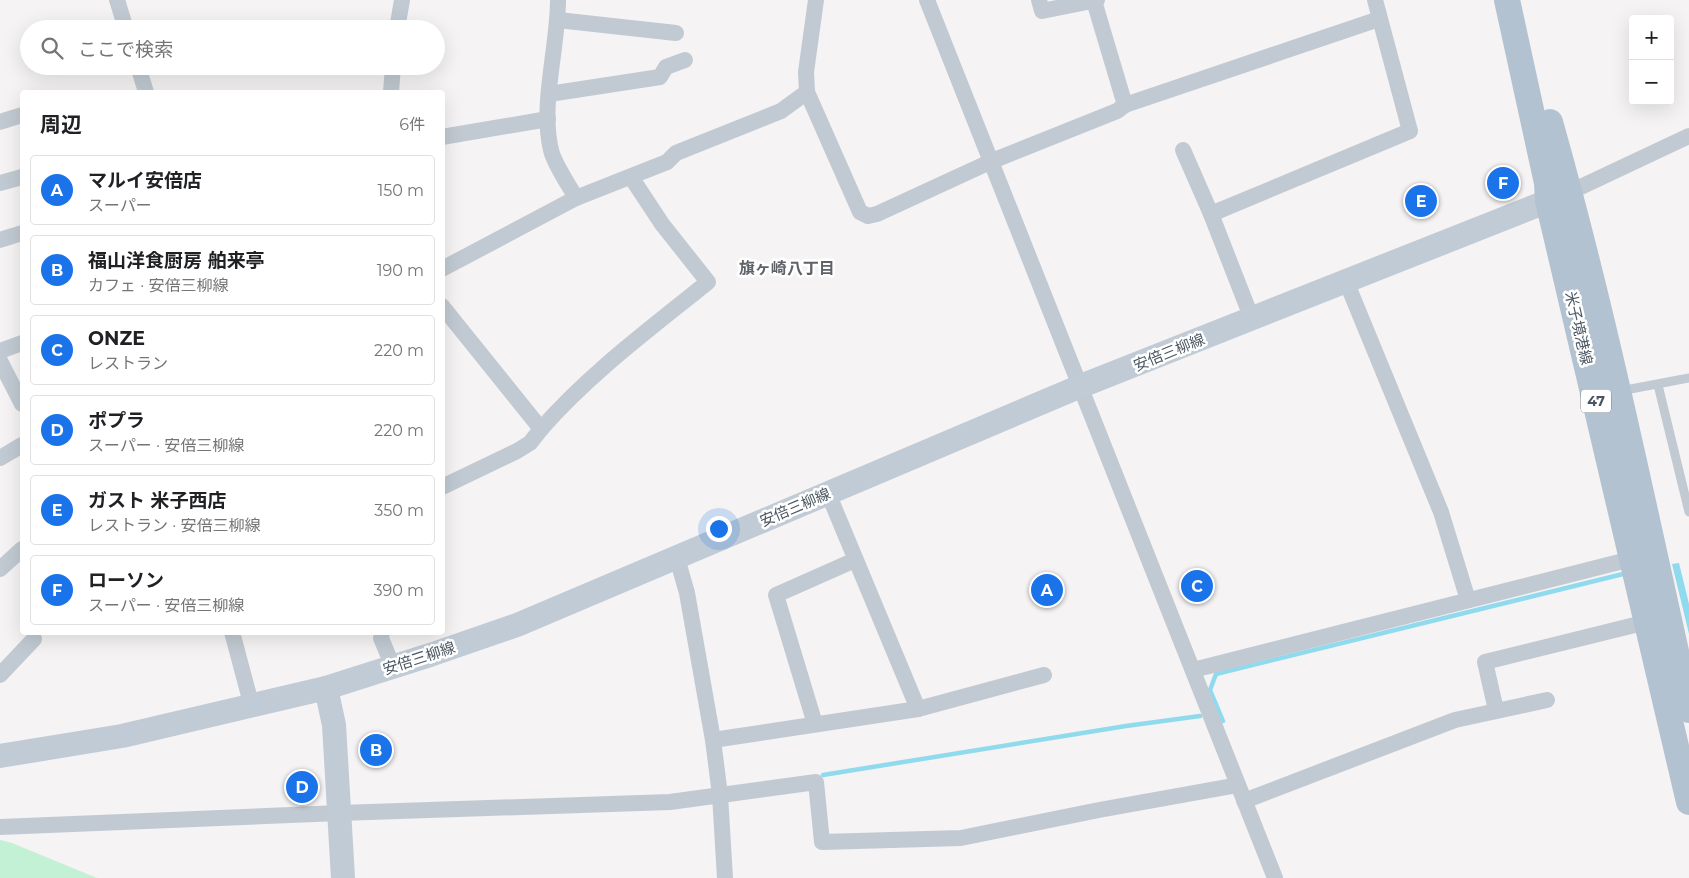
<!DOCTYPE html>
<html lang="ja">
<meta charset="utf-8">
<style>
:root{--surface:#fff;--page:#f2f2f2;--text:#202124;--muted:#757577;--line:#e0e0e0;--accent:#1a73e8}
body{margin:0;font-family:Montserrat,"Noto Sans JP",sans-serif;background:var(--page);color:var(--text)}
.controls{position:absolute;right:15px;top:15px;display:grid;overflow:hidden;border-radius:5px;box-shadow:0 5px 20px #0002}
.controls button{width:45px;height:45px;display:grid;place-items:center;padding:0;border:0;border-bottom:1px solid var(--line);background:var(--surface);color:var(--text);font:25px sans-serif}
.you{position:absolute;left:718px;top:528px;width:18px;height:18px;margin:-12px;border:4px solid #fff;border-radius:50%;background:#1a73e8;box-shadow:0 0 0 8px #1a73e833}
.badge{display:grid;place-items:center;width:32px;height:32px;border-radius:50%;background:var(--accent);color:#fff;font-size:16px;font-weight:700}
.pin{position:absolute;translate:-50% -50%;border:2px solid #fff;box-shadow:0 1px 5px #0006}
.list{margin:0;padding:0;list-style:none}
h2{display:flex;justify-content:space-between;align-items:center;height:65px;margin:0;padding:0 20px;font-size:21px}
h2 small{font-size:16px;font-weight:400;color:var(--muted)}
.list li{display:grid;grid-template-columns:32px 1fr auto;gap:15px;align-items:center;box-sizing:border-box;height:70px;margin:0 10px 10px;padding:0 10px;border:1px solid var(--line);border-radius:5px}
.list b{display:block;font-size:19px;white-space:nowrap}
.list p{margin:0;font-size:16px;white-space:nowrap;color:var(--muted)}
.list em{font-size:16px;font-style:normal;color:var(--muted)}
.icon{flex:none;width:28px;height:28px;fill:none;stroke:currentColor;stroke-width:2;stroke-linecap:round;stroke-linejoin:round}
.map{position:relative;flex:none;width:1689px;height:878px;overflow:hidden}
.search{position:absolute;background:var(--surface);box-shadow:0 5px 20px #0002;left:20px;top:20px;width:425px;height:55px;display:flex;align-items:center;gap:12px;box-sizing:border-box;padding:0 18px;border-radius:28px;color:var(--muted);font-size:19px}
.panel{position:absolute;background:var(--surface);box-shadow:0 5px 20px #0002;left:20px;top:90px;width:425px;height:545px;border-radius:5px}
.map>svg:first-child{display:block}
.green{fill:#c3f1d5}
.water{fill:#90daee}
.lines{fill:none;stroke-linecap:round;stroke-linejoin:round}
.stream{stroke:#90daee;stroke-width:4.5}
.lane{stroke:#c1cad2;stroke-width:9}
.street{stroke:#c1cad2;stroke-width:16}
.secondary{stroke:#c1cbd6;stroke-width:24}
.primary{stroke:#b3c2d1;stroke-width:26}
.labels{text-anchor:middle;dominant-baseline:central;stroke-width:5;stroke-linejoin:round;paint-order:stroke}
.shield{fill:#fff;stroke:#808990;stroke-width:1}
.shield-label{font-size:14px;font-weight:bold;fill:#4a5661}
.street-label{font-size:15px;fill:#4a5661;stroke:#fff}
.neighbourhood-label{font-size:16px;font-weight:bold;fill:#5f6368;stroke:#fff}
</style>
<div class="map">
<svg width="1689" height="878" viewBox="0 0 1689 878">
<rect width="100%" height="100%" fill="#f5f3f3"/>
<polygon class="green" points="0,840 12,843 97,878 0,878"/>
<polygon class="water" points="1679,563 1689,604 1689,634 1672,564"/>
<g class="lines">
<g class="stream">
<polyline points="1223,721 1210,690 1216,674 1623,574"/>
<polyline points="823,775 1126,726 1200,716"/>
</g>
<g class="lane">
<polyline points="1658,385 1689,512"/>
<polyline points="1620,391 1689,378"/>
</g>
<g class="street">
<polyline points="117,0 126,29"/>
<path d="M558,0C558,47 540,105 551,150C554,164 569,185 576,198L667,162L676,153L781,111L807,92L806,72L816,0"/>
<polyline points="927,0 1275,878"/>
<polyline points="1039,0 1042,11 1097,0"/>
<polyline points="1094,1 1125,105 1379,19"/>
<polyline points="558,20 676,33"/>
<polyline points="397,29 402,0"/>
<polyline points="138,66 146,92"/>
<polyline points="391,92 393,66"/>
<polyline points="807,92 860,212 868,216 877,214 992,161 1117,111 1125,105"/>
<polyline points="549,94 660,77 666,67 685,60"/>
<polyline points="0,122 22,115"/>
<polyline points="442,137 548,119"/>
<polyline points="1183,150 1211,214"/>
<polyline points="0,183 22,177"/>
<polyline points="1570,192 1689,136"/>
<polyline points="0,240 22,233"/>
<polyline points="442,269 576,198"/>
<polyline points="1346,281 1441,512 1468,600"/>
<polyline points="442,306 541,429 530,443 517,451 442,487"/>
<polyline points="1252,319 1211,214 1410,131 1375,0"/>
<polyline points="0,351 22,343"/>
<polyline points="0,361 22,404"/>
<path d="M541,429C590,373 650,329 708,282L662,224L631,177"/>
<polyline points="0,458 22,445"/>
<polyline points="828,493 918,709"/>
<polyline points="677,558 687,593 713,740"/>
<polyline points="0,569 22,549"/>
<polyline points="232,632 252,707"/>
<polyline points="382,632 381,638 393,667"/>
<polyline points="1193,670 1639,557"/>
<polyline points="0,675 34,639"/>
<polyline points="1496,710 1485,662 1647,622"/>
<polyline points="815,724 776,595 855,560"/>
<polyline points="1244,801 1455,720 1547,700"/>
<polyline points="0,827 340,813 670,802 816,782 822,842 961,838 1099,810 1238,785"/>
<polyline points="725,878 720,795 713,740 918,709 1044,675"/>
</g>
<g class="secondary">
<polyline points="326,688 334,725 343,878"/>
<polyline points="0,756 122,736 326,688 430,655 517,625 1081,386 1566,194"/>
</g>
<g class="primary">
<polyline points="1507,0 1547,183 1548,201 1689,802"/>
<path d="M1550,122C1605,316 1645,514 1689,710"/>
</g>
</g>
<g class="labels">
<rect class="shield" x="1581" y="389.5" width="30" height="23" rx="4"/>
<g class="shield-label">
<text x="1596" y="401">47</text>
</g>
<g class="street-label">
<text transform="translate(1579 328) rotate(77)">米子境港線</text>
<text transform="translate(1169 352) rotate(-22)">安倍三柳線</text>
<text transform="translate(795 507) rotate(-23)">安倍三柳線</text>
<text transform="translate(419 658) rotate(-18)">安倍三柳線</text>
</g>
<g class="neighbourhood-label">
<text x="787" y="268">旗ヶ崎八丁目</text>
</g>
</g>
</svg>
<div class="controls">
<button>+</button>
<button>−</button>
</div>
<div class="you"></div>
<div class="pin badge" style="left:1047px;top:590px">A</div>
<div class="pin badge" style="left:376px;top:750px">B</div>
<div class="pin badge" style="left:1197px;top:586px">C</div>
<div class="pin badge" style="left:302px;top:787px">D</div>
<div class="pin badge" style="left:1421px;top:201px">E</div>
<div class="pin badge" style="left:1503px;top:183px">F</div>
<div class="search"><svg class="icon" aria-label="search" viewBox="0 0 24 24"><circle cx="10" cy="10" r="6"/><path d="M15 15l6 6"/></svg>ここで検索</div>
<section class="panel">
<h2>周辺<small>6件</small></h2>
<ul class="list">
<li><span class="badge">A</span><div><b>マルイ安倍店</b><p>スーパー</p></div><em>150 m</em></li>
<li><span class="badge">B</span><div><b>福山洋食厨房 舶来亭</b><p>カフェ · 安倍三柳線</p></div><em>190 m</em></li>
<li><span class="badge">C</span><div><b>ONZE</b><p>レストラン</p></div><em>220 m</em></li>
<li><span class="badge">D</span><div><b>ポプラ</b><p>スーパー · 安倍三柳線</p></div><em>220 m</em></li>
<li><span class="badge">E</span><div><b>ガスト 米子西店</b><p>レストラン · 安倍三柳線</p></div><em>350 m</em></li>
<li><span class="badge">F</span><div><b>ローソン</b><p>スーパー · 安倍三柳線</p></div><em>390 m</em></li>
</ul>
</section>
</div>
